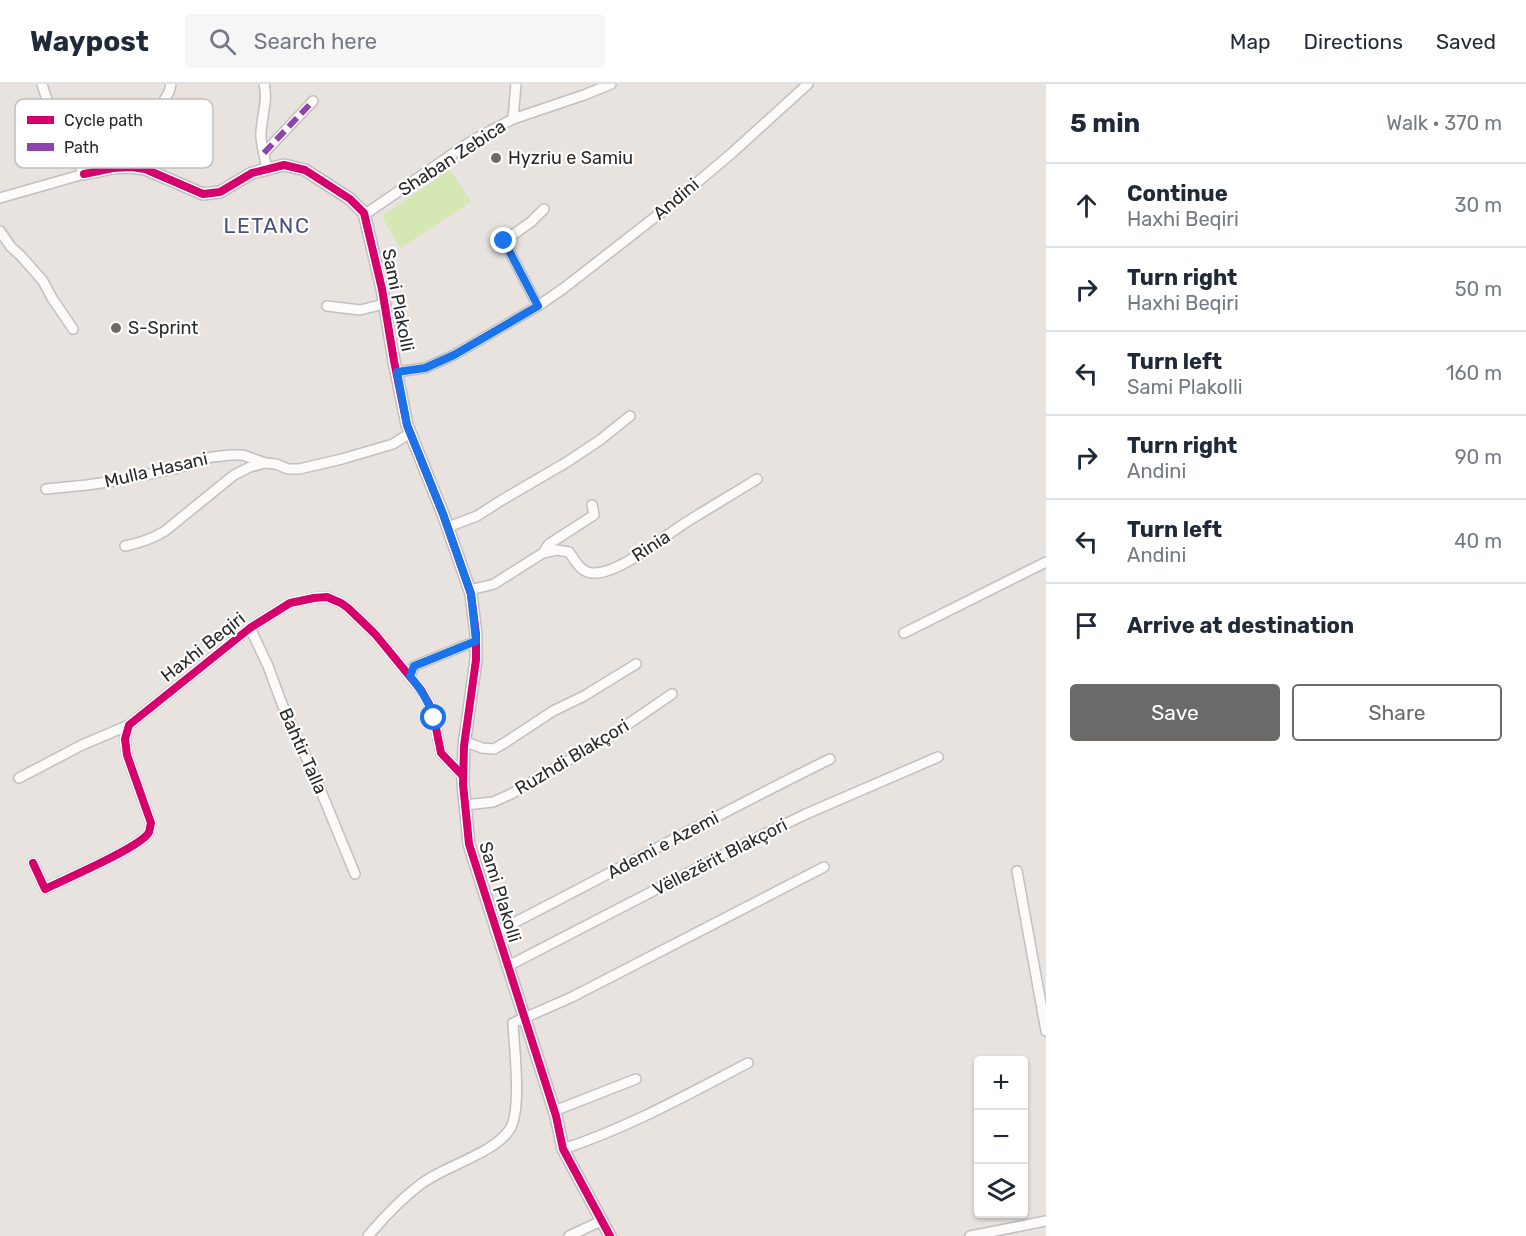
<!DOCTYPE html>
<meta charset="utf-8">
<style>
:root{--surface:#fff;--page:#f6f6f7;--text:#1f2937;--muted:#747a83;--line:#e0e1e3;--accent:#6c6a68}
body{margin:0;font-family:Rubik,sans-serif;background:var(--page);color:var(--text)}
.controls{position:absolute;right:18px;bottom:18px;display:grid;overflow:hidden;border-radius:6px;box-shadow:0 2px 4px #0004}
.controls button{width:54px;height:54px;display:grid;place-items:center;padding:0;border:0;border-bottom:2px solid var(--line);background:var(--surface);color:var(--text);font:30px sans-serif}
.stop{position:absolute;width:18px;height:18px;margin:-14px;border:4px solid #1a73e8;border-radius:50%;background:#fff}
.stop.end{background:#1a73e8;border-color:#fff;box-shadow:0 2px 6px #0008}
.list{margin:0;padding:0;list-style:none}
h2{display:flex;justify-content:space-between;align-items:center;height:78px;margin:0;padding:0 24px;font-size:26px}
h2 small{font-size:20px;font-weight:400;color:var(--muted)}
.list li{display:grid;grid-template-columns:39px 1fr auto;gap:18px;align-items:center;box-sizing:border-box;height:84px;padding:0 24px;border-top:2px solid var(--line)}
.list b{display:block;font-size:22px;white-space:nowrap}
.list p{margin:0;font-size:20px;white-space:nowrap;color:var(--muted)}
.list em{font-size:20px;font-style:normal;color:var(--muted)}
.actions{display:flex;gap:12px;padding:18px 24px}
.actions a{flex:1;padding:14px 0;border:2px solid var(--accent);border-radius:6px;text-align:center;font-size:21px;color:var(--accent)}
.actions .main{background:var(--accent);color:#fff}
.icon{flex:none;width:33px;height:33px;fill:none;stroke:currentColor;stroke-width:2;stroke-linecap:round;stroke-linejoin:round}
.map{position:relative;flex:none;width:1046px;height:1152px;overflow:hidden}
header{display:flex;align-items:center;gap:36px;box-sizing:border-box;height:84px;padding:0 30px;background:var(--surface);border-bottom:2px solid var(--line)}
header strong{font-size:28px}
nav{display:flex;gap:33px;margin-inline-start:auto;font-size:21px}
.search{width:420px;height:54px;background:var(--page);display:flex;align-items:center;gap:15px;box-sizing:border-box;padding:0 21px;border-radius:6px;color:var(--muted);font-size:22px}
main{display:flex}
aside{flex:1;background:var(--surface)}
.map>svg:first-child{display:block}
.pitch{fill:#d5e8b3}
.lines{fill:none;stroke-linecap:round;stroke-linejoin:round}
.minor-casing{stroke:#c1bfc0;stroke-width:12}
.tertiary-casing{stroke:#c1bfc0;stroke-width:14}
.minor{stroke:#fcfbfa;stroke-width:9}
.tertiary{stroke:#fcfbfa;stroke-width:10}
.quiet{stroke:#8e44ad;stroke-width:6;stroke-dasharray:12 6;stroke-linecap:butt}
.cycleway-casing{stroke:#fff;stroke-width:11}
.cycleway{stroke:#d6006c;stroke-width:8}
.route{stroke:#1a73e8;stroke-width:8}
.poi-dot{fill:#6c6a68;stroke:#fff;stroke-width:2}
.labels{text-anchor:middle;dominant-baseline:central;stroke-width:4.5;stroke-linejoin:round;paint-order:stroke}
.street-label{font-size:18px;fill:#292929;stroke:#fff}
.poi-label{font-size:18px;fill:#292929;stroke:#fff;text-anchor:start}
.quarter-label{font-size:21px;letter-spacing:1.5px;fill:#48517b;stroke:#fff}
.key{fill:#fff;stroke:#bfbfbf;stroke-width:1.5}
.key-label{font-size:16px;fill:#292929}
</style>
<header>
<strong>Waypost</strong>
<div class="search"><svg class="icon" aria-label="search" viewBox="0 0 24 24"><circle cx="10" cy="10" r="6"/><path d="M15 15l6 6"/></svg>Search here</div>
<nav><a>Map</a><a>Directions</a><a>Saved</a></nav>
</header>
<main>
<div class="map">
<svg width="1046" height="1152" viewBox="0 0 1046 1152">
<rect width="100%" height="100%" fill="#e8e3de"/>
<polygon class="pitch" points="450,86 471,118 400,164 382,132"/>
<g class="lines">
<g class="minor-casing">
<g id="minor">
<path d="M264,0C268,16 262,32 261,48C260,61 266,72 266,86"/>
<polyline points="513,35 516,0"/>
<polyline points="264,69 313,17"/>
<polyline points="145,85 154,34 169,8 171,0"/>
<polyline points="0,114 84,90 46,13 42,0"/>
<polyline points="364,131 473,56 513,35 584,11 611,0"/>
<polyline points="0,147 11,163 21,172 43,197 52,214 73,245"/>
<polyline points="327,222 360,226 384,220"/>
<polyline points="538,222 504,157 531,138 544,125"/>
<polyline points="397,288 425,284 454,271 538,222 564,204 668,123 732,69 808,0"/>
<polyline points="46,405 87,401 121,396 174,385 212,373 231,371 243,371 265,379 276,380 288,385 299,385 342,375 393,360 410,349"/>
<polyline points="448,443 477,432 502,416 567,378 600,356 630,332"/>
<path d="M125,462C140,459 152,455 165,447L234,391L250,383L265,379"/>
<polyline points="543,469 549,460 594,431 592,421"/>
<path d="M470,506L494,500L543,469L557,466L569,468C575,476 580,488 592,489C618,491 663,453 685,439C709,424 733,410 757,395"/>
<polyline points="250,544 268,582 282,620 316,695 355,790"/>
<polyline points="904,549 1046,478"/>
<polyline points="410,592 414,582 476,557"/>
<polyline points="464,657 482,664 494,665 506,658 553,627 584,612 636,580"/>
<polyline points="19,694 82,661 129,641"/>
<polyline points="465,721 493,718 511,710 615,649 672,610"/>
<path d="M33,779L45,805C63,796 142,763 149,748C150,745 150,742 151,739L127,671L125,655L129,641L250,544L290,519L314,514L327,513L341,519L348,524L375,550L421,606L429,620L434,634L441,669L463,692"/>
<polyline points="1017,787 1046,947"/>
<path d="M496,848C608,791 718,730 830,675"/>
<polyline points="508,882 744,760 806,730 938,673"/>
<polyline points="554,1027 636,995"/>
<path d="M563,1065C628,1044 688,1010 748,979"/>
<path d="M368,1152C384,1133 401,1115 421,1100C444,1082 494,1070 510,1045C522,1026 514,962 513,939L572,913L824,783"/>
<polyline points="569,1152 601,1137"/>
<polyline points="970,1152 1046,1137"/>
</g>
</g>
<g class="tertiary-casing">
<polyline id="tertiary" points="84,90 113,84 131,83 145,85 203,110 220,108 252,89 284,81 305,86 350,115 364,129 382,205 394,277 407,341 443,430 471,510 476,550 476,576 464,662 463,700 469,760 556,1032 563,1065 610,1152"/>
</g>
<use href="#minor" class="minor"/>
<use href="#tertiary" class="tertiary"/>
<polyline class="quiet" points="264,69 313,17"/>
<g class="cycleway-casing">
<g id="cycleway">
<polyline points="84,90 113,84 131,83 145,85 203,110 220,108 252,89 284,81 305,86 350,115 364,129 382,205 394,277 407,341 443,430 471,510 476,550 476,576 464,662 463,700 469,760 556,1032 563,1065 610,1152"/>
<path d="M33,779L45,805C63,796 142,763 149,748C150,745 150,742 151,739L127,671L125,655L129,641L250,544L290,519L314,514L327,513L341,519L348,524L375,550L421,606L429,620L434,634L441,669L463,692"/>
</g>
</g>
<use href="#cycleway" class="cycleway"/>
</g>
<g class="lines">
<path class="route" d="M434,634C429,618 421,605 410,592L414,582L476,557L471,510L443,430L407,341L397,288L425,284L454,271L538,222L504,157"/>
</g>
<g class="poi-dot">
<circle cx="496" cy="74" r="6"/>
<circle cx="116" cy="244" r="6"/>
</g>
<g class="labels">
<g class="street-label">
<text transform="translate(452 74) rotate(-33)">Shaban Zebica</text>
<text transform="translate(676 115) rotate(-40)">Andini</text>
<text transform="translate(398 216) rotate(79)">Sami Plakolli</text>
<text transform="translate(156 386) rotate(-13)">Mulla Hasani</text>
<text transform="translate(651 462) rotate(-33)">Rinia</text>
<text transform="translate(203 563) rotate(-38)">Haxhi Beqiri</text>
<text transform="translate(303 667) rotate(66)">Bahtir Talla</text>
<text transform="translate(572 673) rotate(-31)">Ruzhdi Blakçori</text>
<text transform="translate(663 761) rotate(-28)">Ademi e Azemi</text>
<text transform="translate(720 773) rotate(-27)">Vëllezërit Blakçori</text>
<text transform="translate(500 808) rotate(73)">Sami Plakolli</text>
</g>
<g class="poi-label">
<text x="508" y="74">Hyzriu e Samiu</text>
<text x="128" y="244">S-Sprint</text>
</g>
<g class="quarter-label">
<text x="267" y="141">LETANC</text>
</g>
</g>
<rect x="15" y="15" width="198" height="69" rx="9" class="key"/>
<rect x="27" y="32" width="27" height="8" fill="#d6006c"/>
<rect x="27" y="59" width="27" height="8" fill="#8e44ad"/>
<g class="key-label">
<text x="64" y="42">Cycle path</text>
<text x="64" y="69">Path</text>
</g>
</svg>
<div class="controls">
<button>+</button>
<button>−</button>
<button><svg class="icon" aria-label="layers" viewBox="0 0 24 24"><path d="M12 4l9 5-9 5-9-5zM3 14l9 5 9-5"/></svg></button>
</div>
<div class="stop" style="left:434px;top:634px"></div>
<div class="stop end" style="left:504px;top:157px"></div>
</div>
<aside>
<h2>5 min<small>Walk · 370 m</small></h2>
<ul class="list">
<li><svg class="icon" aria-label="ahead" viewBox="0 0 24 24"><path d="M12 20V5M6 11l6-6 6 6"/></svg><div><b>Continue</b><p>Haxhi Beqiri</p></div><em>30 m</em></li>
<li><svg class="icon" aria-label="right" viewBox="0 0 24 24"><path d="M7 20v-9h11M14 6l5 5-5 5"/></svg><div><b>Turn right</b><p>Haxhi Beqiri</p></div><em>50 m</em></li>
<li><svg class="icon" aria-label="left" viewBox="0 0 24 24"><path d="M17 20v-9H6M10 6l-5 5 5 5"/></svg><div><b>Turn left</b><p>Sami Plakolli</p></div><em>160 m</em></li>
<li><svg class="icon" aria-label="right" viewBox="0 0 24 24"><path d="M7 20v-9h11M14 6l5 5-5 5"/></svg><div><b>Turn right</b><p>Andini</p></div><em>90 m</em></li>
<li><svg class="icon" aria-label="left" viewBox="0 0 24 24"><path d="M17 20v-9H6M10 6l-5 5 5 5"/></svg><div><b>Turn left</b><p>Andini</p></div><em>40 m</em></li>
<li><svg class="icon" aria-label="arrive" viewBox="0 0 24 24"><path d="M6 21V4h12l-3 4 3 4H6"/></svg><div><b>Arrive at destination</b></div></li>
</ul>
<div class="actions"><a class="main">Save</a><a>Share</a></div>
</aside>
</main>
